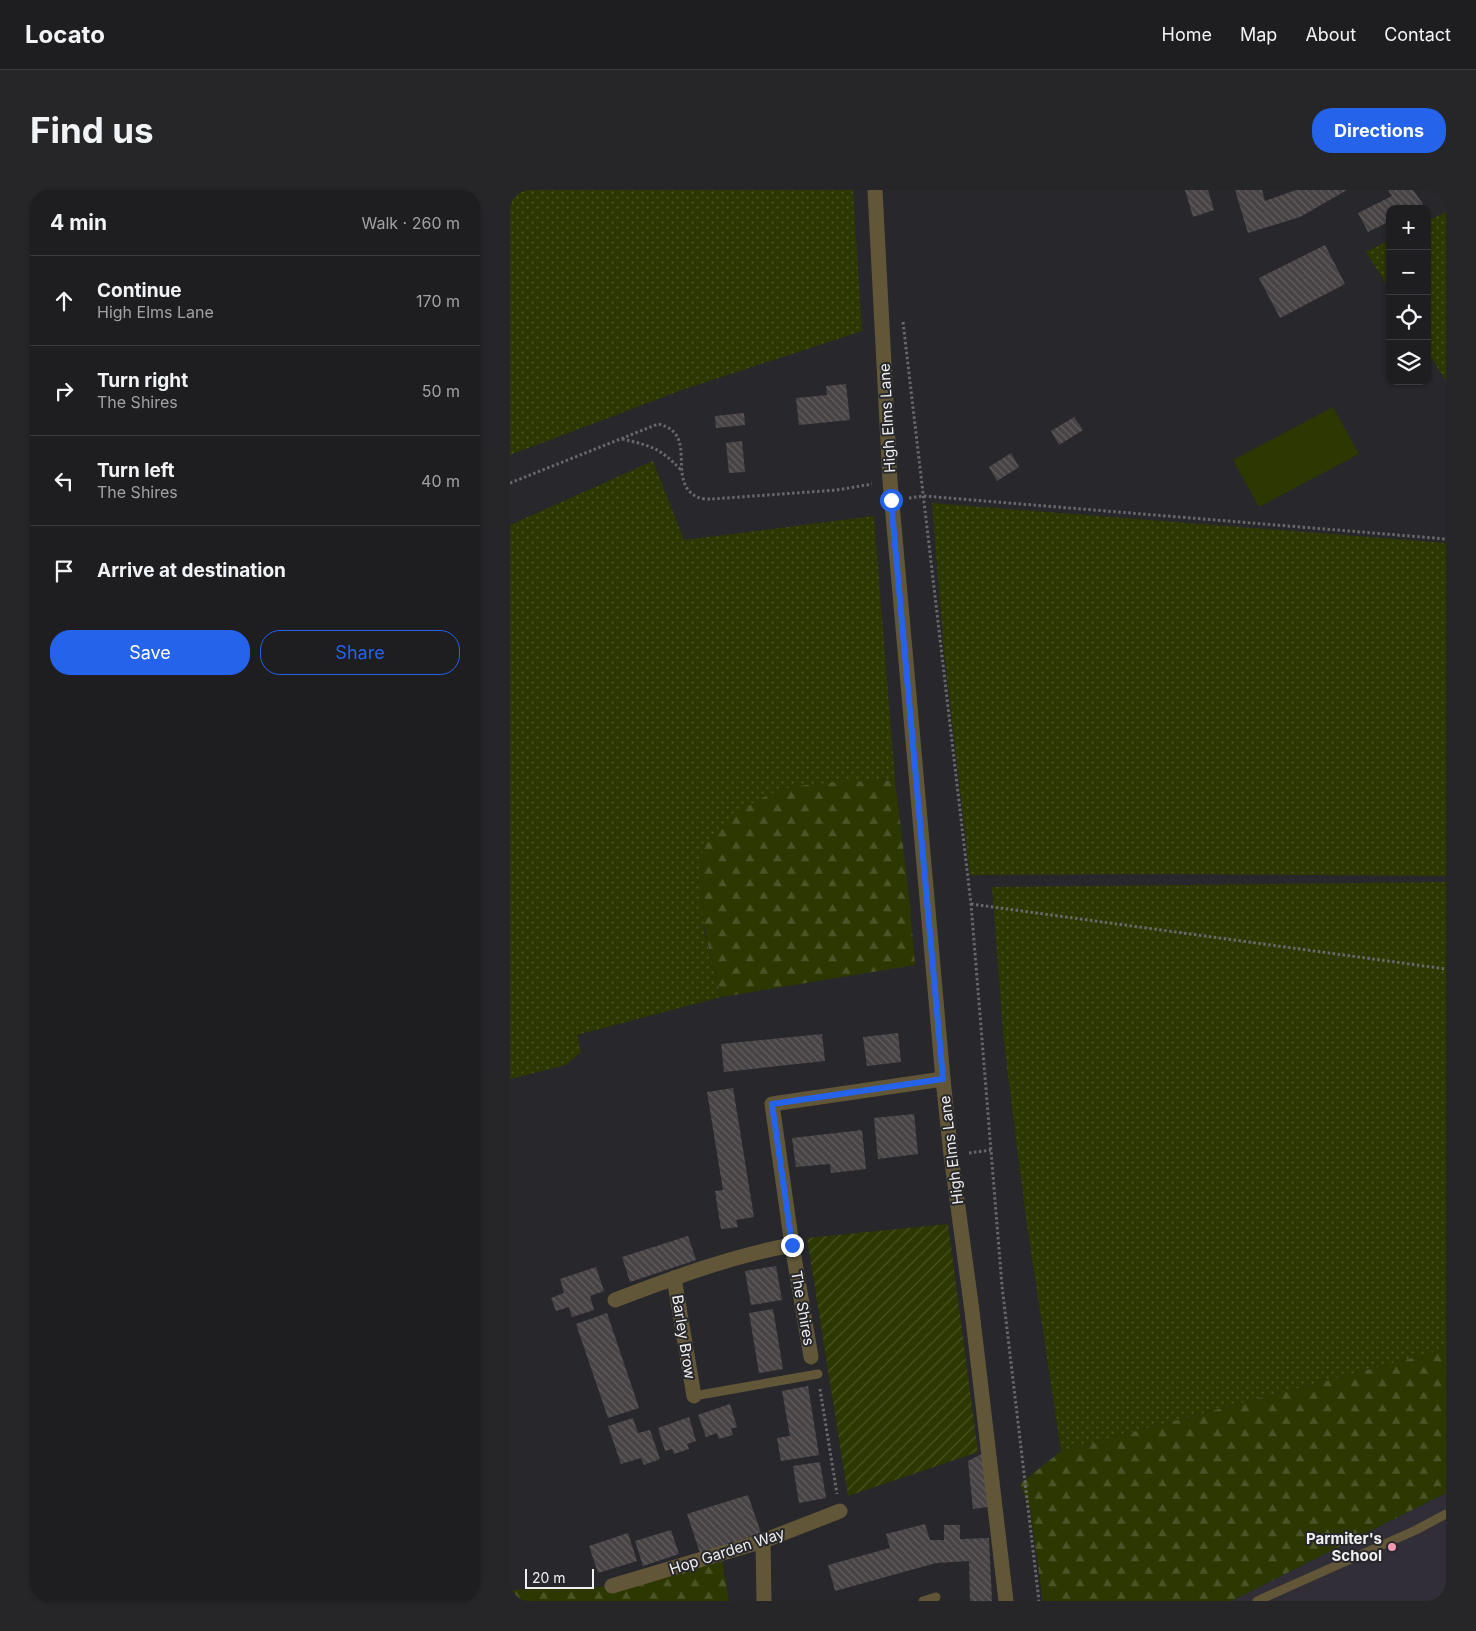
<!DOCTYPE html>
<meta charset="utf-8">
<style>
:root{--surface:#1e1d20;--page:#262629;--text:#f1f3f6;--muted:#a1a2a5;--line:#3c3b3e;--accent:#2563eb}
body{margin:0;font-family:Inter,sans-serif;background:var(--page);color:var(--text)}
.controls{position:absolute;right:15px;top:15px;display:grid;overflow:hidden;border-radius:10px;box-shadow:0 1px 4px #0004}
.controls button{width:45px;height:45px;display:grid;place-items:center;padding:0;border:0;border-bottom:1px solid var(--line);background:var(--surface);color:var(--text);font:25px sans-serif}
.scale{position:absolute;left:15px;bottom:12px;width:69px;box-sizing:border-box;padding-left:5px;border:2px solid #f0eff1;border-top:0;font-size:14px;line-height:18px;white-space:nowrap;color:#f0eff1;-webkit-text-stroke:4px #28272b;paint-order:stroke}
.stop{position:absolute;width:15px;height:15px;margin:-11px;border:4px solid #2563eb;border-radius:50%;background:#fff}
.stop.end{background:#2563eb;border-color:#fff;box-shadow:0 1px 5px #0008}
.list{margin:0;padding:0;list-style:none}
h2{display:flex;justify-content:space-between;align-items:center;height:65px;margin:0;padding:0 20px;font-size:21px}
h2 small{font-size:16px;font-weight:400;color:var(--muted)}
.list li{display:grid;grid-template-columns:32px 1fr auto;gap:15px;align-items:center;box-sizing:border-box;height:90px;padding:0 20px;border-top:1px solid var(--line)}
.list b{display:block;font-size:19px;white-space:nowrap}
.list p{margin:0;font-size:16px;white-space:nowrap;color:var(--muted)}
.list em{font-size:16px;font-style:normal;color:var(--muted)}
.actions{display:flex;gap:10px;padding:15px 20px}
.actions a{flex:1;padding:11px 0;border:1px solid var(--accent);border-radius:20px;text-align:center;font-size:18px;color:var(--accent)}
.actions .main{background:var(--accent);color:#fff}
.icon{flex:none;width:28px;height:28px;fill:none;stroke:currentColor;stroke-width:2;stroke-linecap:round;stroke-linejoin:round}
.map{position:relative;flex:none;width:936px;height:1411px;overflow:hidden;border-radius:20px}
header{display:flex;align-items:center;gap:30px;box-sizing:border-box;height:70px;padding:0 25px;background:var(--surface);border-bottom:1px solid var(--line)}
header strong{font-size:24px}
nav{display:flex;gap:28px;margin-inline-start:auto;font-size:18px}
.intro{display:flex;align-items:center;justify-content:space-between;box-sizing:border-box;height:120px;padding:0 30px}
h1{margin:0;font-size:35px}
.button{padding:12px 22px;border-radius:20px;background:var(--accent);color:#fff;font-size:18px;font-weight:700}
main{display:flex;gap:30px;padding:0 30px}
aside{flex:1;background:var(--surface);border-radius:20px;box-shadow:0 1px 4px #0004}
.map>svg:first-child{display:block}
.built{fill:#312e37}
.grass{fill:url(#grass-dots)}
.forest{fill:url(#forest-firs)}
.garden{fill:url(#garden-furrows)}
.pitch{fill:#2c3701}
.building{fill:url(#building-back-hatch)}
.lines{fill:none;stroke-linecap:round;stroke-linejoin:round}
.path{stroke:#68676b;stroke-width:3;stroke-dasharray:2.5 2.5;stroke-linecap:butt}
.lane{stroke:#615738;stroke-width:9}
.street{stroke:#615738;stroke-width:15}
.route{stroke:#2563eb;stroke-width:6}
.poi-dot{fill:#f19ab1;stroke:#28272b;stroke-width:2}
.labels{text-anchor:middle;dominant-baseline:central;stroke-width:4;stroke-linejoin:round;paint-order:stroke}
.street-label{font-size:15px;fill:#f0eff1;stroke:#28272b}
.poi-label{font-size:15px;font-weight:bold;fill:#f0eff1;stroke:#28272b;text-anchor:end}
</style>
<header>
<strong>Locato</strong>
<nav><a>Home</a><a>Map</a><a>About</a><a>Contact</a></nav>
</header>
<div class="intro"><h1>Find us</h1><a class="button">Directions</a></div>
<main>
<aside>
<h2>4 min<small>Walk · 260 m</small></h2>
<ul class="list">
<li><svg class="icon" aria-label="ahead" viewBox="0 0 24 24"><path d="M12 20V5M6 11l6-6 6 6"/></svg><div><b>Continue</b><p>High Elms Lane</p></div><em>170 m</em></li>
<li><svg class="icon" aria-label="right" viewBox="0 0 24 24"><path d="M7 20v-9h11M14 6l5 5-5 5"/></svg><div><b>Turn right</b><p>The Shires</p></div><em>50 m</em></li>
<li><svg class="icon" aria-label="left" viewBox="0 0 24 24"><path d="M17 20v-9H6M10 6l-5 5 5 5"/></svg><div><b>Turn left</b><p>The Shires</p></div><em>40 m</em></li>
<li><svg class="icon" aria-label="arrive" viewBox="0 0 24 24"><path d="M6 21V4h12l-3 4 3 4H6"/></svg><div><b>Arrive at destination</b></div></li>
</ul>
<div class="actions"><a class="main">Save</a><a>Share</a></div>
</aside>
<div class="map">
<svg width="936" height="1411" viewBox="0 0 936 1411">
<defs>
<pattern id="grass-dots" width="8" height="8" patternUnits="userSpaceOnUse" patternTransform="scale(1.25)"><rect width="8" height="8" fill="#2c3701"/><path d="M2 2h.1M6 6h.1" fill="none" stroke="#4b5426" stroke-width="1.8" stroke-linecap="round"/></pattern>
<pattern id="forest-firs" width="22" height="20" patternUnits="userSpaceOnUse" patternTransform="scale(1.25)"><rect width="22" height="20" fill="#2c3701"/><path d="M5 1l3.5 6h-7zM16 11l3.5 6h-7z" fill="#4b5426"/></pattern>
<pattern id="garden-furrows" width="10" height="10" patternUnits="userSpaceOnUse" patternTransform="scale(1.25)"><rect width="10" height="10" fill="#2c3701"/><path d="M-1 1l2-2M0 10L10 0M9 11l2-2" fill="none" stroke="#4b5426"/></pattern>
<pattern id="building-back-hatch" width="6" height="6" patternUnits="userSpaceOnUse" patternTransform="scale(1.25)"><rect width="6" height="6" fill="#484446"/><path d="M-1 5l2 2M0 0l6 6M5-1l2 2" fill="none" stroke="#635f61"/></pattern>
</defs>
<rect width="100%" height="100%" fill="#28272b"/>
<polygon class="built" points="936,1303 936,1411 721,1411"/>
<g class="grass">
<polygon points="0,0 343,0 352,141 172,200 0,265"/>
<polygon points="936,22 936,191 917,161 917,31"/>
<polygon points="880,50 880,100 856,62"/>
<polygon points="143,271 174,350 364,326 385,590 295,595 193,736 211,807 67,845 71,862 56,875 0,889 0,335"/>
<polygon points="422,313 936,353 936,686 659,684 460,685 434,462"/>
<polygon points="936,692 936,1159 551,1261 516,1028 494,853 482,697"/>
</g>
<g class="forest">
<path d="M385,590L399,705L405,775L211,807C201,766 188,724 189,680C190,645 226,622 254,607C260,605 266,601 272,599C308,591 348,592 385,590Z"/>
<polygon points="936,1159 936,1303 721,1411 533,1411 520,1319 510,1294 551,1261"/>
<polygon points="212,1368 219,1411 0,1411 0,1400 92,1397"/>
</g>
<polygon class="garden" points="438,1034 468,1262 338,1306 297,1048"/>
<polygon class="pitch" points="823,217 849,264 749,317 723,270"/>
<g class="building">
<polygon points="675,0 698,0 704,20 683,27"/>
<polygon points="725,0 752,0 755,11 786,0 837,0 790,27 738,43"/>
<polygon points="878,0 903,0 913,14 904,19 880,19 880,31 858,42 848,23 882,6"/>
<polygon points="815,55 835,94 770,128 749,88"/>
<polygon points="336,194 340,230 289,235 286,208 317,205 316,196"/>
<polygon points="234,223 235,235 206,238 205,226"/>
<polygon points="564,227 573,240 549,255 541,241"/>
<polygon points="232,251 235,282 219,283 216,253"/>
<polygon points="501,263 509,277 487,291 479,277"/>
<polygon points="388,843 391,872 357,876 353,847"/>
<polygon points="312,844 315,871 214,882 211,854"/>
<polygon points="223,898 244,1027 226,1030 228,1037 211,1039 205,1001 213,1000 197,902"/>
<polygon points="404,924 408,964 368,969 364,928"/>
<polygon points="352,940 356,979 321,983 320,974 286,977 282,948"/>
<polygon points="178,1046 186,1070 120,1092 112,1067"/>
<polygon points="266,1076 272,1110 241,1115 235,1081"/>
<polygon points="86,1077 94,1101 80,1106 84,1120 62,1127 59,1117 46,1121 41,1108 54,1103 50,1089"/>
<polygon points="263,1119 273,1179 249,1183 239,1123"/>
<polygon points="97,1123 129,1218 98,1228 66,1134"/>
<polygon points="298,1196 309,1265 271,1271 267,1248 280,1246 272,1201"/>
<polygon points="220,1214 227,1237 221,1239 223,1245 209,1249 207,1243 196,1247 188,1225"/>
<polygon points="179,1227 186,1251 177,1254 179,1259 164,1264 162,1259 155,1261 148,1238"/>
<polygon points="123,1228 128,1243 140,1240 150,1269 134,1275 131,1268 111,1274 98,1236"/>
<polygon points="472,1264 478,1317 463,1319 458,1271"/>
<polygon points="310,1272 316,1308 289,1313 283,1276"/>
<polygon points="238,1305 251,1343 190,1363 177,1324"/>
<polygon points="415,1334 420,1350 434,1350 434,1335 450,1335 450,1349 479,1348 482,1411 460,1411 459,1371 426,1373 325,1401 318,1375 380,1358 376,1344"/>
<polygon points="161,1340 169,1364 133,1376 125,1351"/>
<polygon points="118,1343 127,1371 88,1383 79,1356"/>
</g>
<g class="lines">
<g class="path">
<polyline points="393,132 461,714 492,1096 529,1411"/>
<path d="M112,249C142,256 150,258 171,280"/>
<path d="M0,293L148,234C190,243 155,290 187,307C191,309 198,309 202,309L327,300L362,294"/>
<polyline points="399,308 414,306 936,349"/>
<polyline points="461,714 936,779"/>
<polyline points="459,963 481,960"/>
<polyline points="310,1199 327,1304"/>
</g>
<g class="lane">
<polyline points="184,1206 308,1184"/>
<polyline points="413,1411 426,1407"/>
<polyline points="747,1411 906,1340 936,1324"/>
</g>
<g class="street">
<polyline points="365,0 380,291 433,889 441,965 462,1121 496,1411"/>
<polyline points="164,1088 184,1206"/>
<path d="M105,1110C163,1088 221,1066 282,1055"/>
<polyline points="301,1167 282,1055 262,914 433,889"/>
<polyline points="253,1351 254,1411"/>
<polyline points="102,1396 253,1351 330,1321"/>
</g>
</g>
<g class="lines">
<polyline class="route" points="282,1055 262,914 433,889 381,310"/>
</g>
<circle class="poi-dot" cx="882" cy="1357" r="5"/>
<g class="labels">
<g class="street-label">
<text transform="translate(377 228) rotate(-93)">High Elms Lane</text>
<text transform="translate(441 960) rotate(-97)">High Elms Lane</text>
<text transform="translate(293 1118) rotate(80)">The Shires</text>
<text transform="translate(174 1147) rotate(81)">Barley Brow</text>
<text transform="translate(217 1361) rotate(-18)">Hop Garden Way</text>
</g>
<g class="poi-label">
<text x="872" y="1348">Parmiter's<tspan x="872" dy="17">School</tspan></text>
</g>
</g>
</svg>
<div class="controls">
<button>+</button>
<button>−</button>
<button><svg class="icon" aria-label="locate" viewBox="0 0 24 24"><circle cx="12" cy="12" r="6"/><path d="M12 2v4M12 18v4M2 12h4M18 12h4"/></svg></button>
<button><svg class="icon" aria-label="layers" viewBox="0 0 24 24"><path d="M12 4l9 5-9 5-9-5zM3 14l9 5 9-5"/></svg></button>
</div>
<div class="scale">20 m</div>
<div class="stop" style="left:381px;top:310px"></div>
<div class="stop end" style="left:282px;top:1055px"></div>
</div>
</main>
